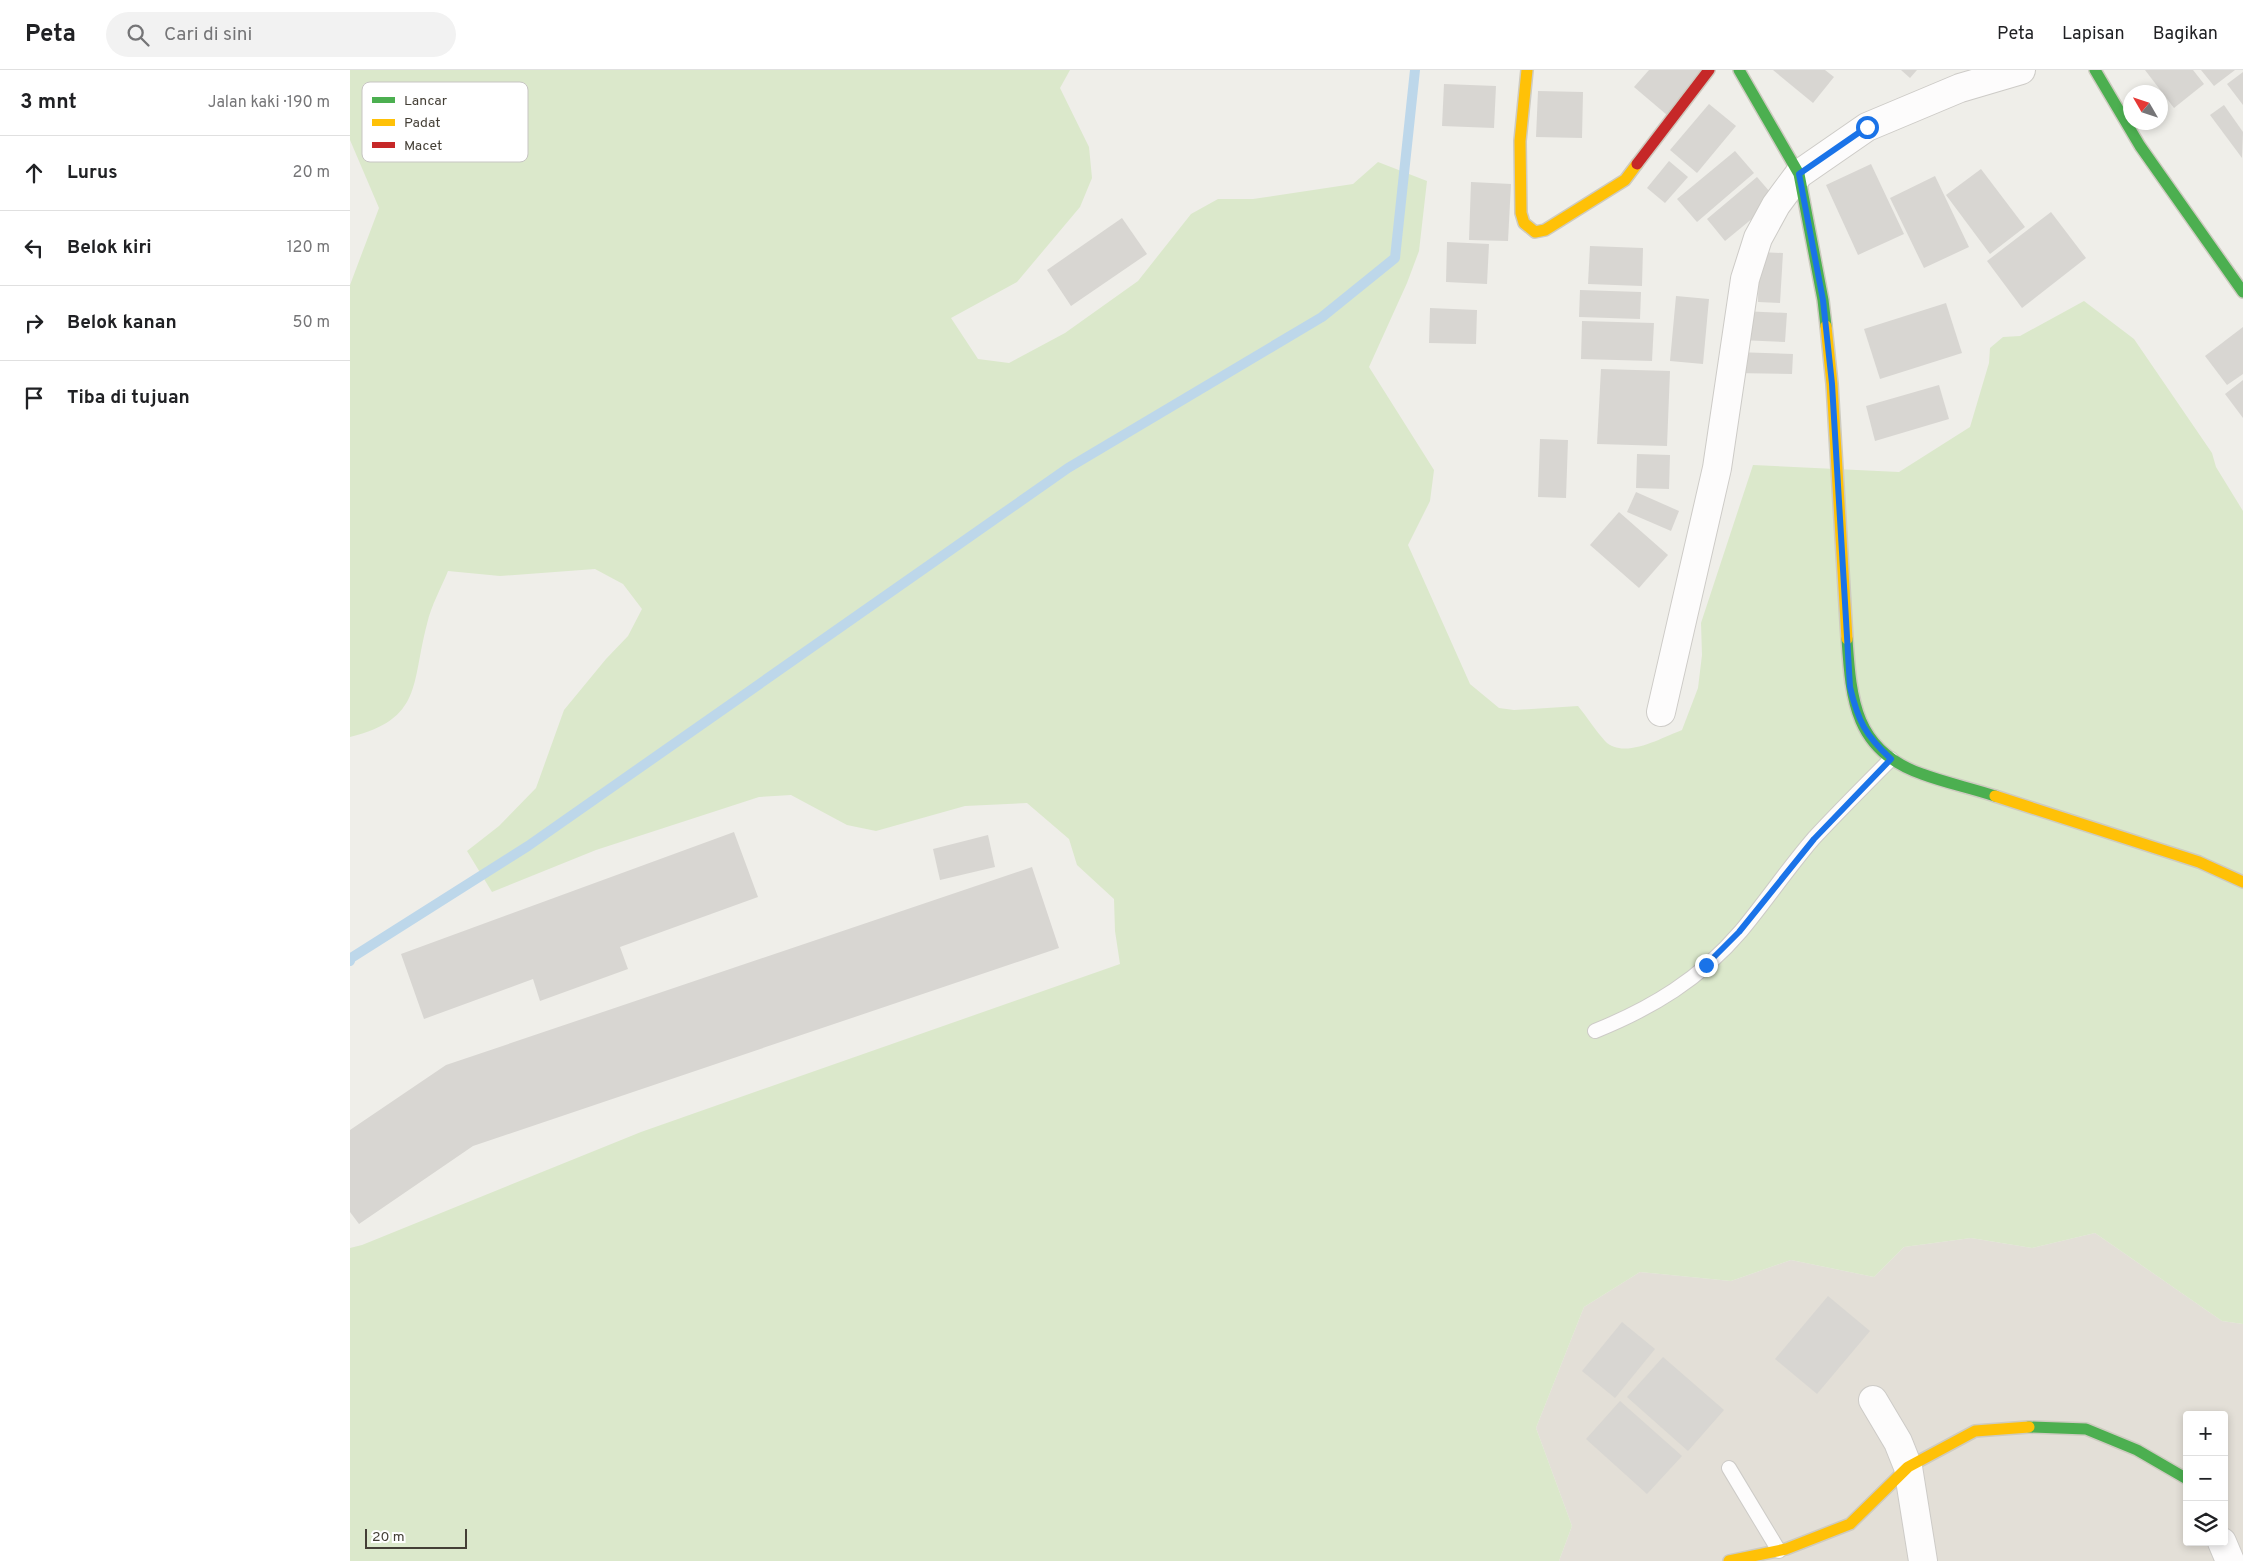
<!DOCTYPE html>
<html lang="id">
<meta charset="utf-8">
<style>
:root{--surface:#fff;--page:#f2f2f2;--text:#202124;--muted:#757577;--line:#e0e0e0}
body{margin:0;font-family:Overpass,sans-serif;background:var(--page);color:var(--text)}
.controls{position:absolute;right:15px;bottom:15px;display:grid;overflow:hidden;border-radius:5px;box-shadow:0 2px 8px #0003}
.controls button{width:45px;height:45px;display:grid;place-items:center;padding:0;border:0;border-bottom:1px solid var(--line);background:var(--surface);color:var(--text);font:25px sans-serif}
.compass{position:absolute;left:1773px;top:15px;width:45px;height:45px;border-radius:50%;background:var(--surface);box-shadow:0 2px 8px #0003;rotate:309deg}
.scale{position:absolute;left:15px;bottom:12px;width:102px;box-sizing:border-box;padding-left:5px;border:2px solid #443f36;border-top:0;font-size:14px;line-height:18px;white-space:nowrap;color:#443f36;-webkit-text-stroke:4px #fff;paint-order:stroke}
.stop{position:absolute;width:15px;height:15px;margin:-11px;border:4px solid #1a73e8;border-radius:50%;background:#fff}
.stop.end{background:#1a73e8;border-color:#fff;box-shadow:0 1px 5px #0008}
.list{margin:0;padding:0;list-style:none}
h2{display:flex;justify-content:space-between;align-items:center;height:65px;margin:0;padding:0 20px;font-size:21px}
h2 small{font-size:16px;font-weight:400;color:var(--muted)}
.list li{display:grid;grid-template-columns:32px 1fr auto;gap:15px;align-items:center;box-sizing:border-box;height:75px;padding:0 20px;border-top:1px solid var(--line)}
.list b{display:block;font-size:19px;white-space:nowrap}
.list em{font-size:16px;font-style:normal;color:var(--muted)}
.icon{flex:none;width:28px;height:28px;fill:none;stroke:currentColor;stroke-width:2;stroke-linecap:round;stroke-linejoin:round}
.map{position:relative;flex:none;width:1893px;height:1491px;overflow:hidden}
header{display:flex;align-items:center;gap:30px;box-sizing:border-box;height:70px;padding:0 25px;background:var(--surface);border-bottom:1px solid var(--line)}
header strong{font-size:24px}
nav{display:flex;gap:28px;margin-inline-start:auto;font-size:18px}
.search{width:350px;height:45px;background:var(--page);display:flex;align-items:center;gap:12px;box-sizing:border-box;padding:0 18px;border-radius:28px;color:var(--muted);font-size:19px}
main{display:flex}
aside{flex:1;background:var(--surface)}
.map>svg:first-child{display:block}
.residential{fill:#e3dfd7;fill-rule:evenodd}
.green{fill:#dbe8cb}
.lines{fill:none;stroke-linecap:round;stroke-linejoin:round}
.stream{stroke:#bdd7ea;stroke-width:10}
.building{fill:#d8d6d2}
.lane-casing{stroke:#cdcbc7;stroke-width:16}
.street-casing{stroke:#cdcbc7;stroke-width:30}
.fast-casing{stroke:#cecbc0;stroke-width:14}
.slow-casing{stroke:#cecbc0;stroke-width:14}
.jam-casing{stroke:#cecbc0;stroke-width:14}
.lane{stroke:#fdfcfc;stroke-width:14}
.street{stroke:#fdfcfc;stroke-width:28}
.fast{stroke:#4caf50;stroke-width:11}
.slow{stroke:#ffc107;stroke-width:11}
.jam{stroke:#c62828;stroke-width:11}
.route{stroke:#1a73e8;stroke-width:6}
.key{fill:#fff;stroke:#c7c5c3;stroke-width:1}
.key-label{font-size:14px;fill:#443f36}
</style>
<header>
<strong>Peta</strong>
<div class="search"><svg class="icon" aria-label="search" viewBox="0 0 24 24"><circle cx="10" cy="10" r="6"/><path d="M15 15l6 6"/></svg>Cari di sini</div>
<nav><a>Peta</a><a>Lapisan</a><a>Bagikan</a></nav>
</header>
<main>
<aside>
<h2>3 mnt<small>Jalan kaki · 190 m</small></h2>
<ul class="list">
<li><svg class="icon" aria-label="ahead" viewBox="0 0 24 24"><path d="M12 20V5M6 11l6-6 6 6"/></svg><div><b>Lurus</b></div><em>20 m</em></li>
<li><svg class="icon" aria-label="left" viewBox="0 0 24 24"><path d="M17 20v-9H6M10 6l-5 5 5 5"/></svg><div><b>Belok kiri</b></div><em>120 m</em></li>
<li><svg class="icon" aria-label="right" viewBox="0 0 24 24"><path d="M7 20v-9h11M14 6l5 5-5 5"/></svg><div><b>Belok kanan</b></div><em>50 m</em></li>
<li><svg class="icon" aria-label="arrive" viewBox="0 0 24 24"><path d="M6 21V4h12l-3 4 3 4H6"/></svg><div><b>Tiba di tujuan</b></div></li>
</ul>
</aside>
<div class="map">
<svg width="1893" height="1491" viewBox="0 0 1893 1491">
<rect width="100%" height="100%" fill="#efeee9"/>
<path class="residential" d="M1745,1163L1872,1251L1893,1254V1491H1209L1222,1456L1186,1358L1234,1237L1290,1202L1381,1211L1441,1190L1524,1207L1554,1177L1621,1168L1682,1178ZM1837,1345H1874V1472H1837Z"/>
<path class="green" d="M0,0H720L710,18L739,77L742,108L730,137L667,212L601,248L628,289L659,293L715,263L788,211L841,144L868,129H903L1003,114L1028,92L1077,111L1069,181L1057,213L1019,297L1084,400L1080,431L1058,475L1120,614L1149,638L1164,640L1228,636C1237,647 1245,660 1255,671C1273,690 1311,668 1332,660L1348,618L1352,585L1351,553L1403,395L1549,402L1620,357L1639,293L1640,278L1653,267L1670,266L1734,231L1784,269L1862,383L1866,397L1893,441V1254L1872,1251L1745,1163L1682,1178L1621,1168L1554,1177L1524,1207L1441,1190L1381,1211L1290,1202L1234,1237L1186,1358L1222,1456L1209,1491H0V1178L12,1175L291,1062L770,894L765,861L764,829L727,795L719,769L677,733L615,736L526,761L497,755L441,725L409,727L246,780L142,822L117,781L149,756L186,718L214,640L256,589L278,566L292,539L273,514L245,499L150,506L98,501C91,518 81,536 77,554C61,614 73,649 0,667V215L29,138L0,70Z"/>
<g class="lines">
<polyline class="stream" points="0,891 1,888 178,776 718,398 972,247 1045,188 1065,0"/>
</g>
<g class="building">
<polygon points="1299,0 1356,0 1317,45 1284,17"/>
<polygon points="1423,0 1475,0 1484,7 1463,33"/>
<polygon points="1551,0 1567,0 1560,8"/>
<polygon points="1795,0 1843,0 1854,14 1824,38"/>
<polygon points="1851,0 1885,0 1864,16"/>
<polygon points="1893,2 1893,35 1877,14"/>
<polygon points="1094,14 1146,16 1144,58 1092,56"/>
<polygon points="1188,21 1233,22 1232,68 1186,67"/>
<polygon points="1359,34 1386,56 1347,103 1320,80"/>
<polygon points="1874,35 1893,62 1892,88 1860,45"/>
<polygon points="1385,81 1404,103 1347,152 1327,129"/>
<polygon points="1319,91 1338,107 1315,133 1297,118"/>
<polygon points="1521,94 1554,164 1508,185 1476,115"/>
<polygon points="1631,99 1675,157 1640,184 1596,125"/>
<polygon points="1585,106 1619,177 1574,198 1540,128"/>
<polygon points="1407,107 1426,129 1375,171 1357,149"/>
<polygon points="1121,112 1161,114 1158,171 1119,170"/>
<polygon points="1701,142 1736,188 1672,238 1637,191"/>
<polygon points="772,148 797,184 721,236 697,200"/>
<polygon points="1097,172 1139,174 1137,214 1096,212"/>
<polygon points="1240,176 1293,178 1292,216 1238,214"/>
<polygon points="1409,182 1433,183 1430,233 1408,232"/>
<polygon points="1230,220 1291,222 1290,249 1229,247"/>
<polygon points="1326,226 1359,229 1353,294 1320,291"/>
<polygon points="1596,233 1612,283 1530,309 1514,259"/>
<polygon points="1080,238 1127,240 1126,274 1079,273"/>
<polygon points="1391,241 1437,243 1435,272 1389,270"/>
<polygon points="1232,251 1304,253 1302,291 1231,289"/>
<polygon points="1893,257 1893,304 1877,315 1855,286"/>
<polygon points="1385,282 1443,284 1442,304 1384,303"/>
<polygon points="1251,299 1320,301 1317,376 1247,374"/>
<polygon points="1893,310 1893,348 1875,324"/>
<polygon points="1589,315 1599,349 1525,371 1516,336"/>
<polygon points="1190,369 1218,370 1216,428 1188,427"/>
<polygon points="1287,384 1320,385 1319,419 1286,418"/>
<polygon points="1286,422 1329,441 1321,461 1277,442"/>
<polygon points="1269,442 1318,485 1289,518 1240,475"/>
<polygon points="384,762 408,827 270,877 278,899 190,931 183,909 74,949 51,884"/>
<polygon points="638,765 645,797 590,810 583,779"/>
<polygon points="682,797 709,878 123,1076 9,1154 0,1142 0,1060 96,995"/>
<polygon points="1478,1226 1520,1261 1467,1324 1425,1289"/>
<polygon points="1272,1252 1305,1279 1265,1328 1232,1301"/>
<polygon points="1313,1287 1374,1340 1338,1381 1277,1327"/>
<polygon points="1270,1331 1332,1386 1297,1424 1236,1369"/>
</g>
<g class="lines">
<g class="lane-casing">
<g id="lane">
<path d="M1245,961C1302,938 1350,909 1391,861C1416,831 1438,798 1464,768C1489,741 1515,715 1541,689"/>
<polyline points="1379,1398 1429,1481"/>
</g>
</g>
<g class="street-casing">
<g id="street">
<polyline points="1311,642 1367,398 1395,209 1408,168 1426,135 1449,104 1517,57 1610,18 1671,0"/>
<polyline points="1523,1330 1548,1372 1558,1397 1573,1491"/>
<polyline points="1872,1472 1880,1491"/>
</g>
</g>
<g class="fast-casing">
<g id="fast">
<polyline points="1389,0 1449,104 1473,230 1476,256"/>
<polyline points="1745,0 1790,76 1893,222"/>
<path d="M1497,569C1501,630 1505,681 1572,704C1596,713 1621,718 1645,726"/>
<polyline points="1679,1357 1736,1359 1787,1380 1837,1409"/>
</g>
</g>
<g class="slow-casing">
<g id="slow">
<polyline points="1177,0 1170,71 1171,143 1174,153 1185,162 1195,160 1275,110 1287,94"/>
<polyline points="1476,256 1482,314 1497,569"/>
<polyline points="1645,726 1849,792 1893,812"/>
<polyline points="1379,1491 1436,1479 1500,1454 1558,1397 1625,1361 1679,1357"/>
</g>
</g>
<g class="jam-casing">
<polyline id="jam" points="1287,94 1359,0"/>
</g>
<use href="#lane" class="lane"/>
<use href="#street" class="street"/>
<use href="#fast" class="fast"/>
<use href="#slow" class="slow"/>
<use href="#jam" class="jam"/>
</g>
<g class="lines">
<path class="route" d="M1356,895L1389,862L1464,769L1541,689C1515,665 1508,651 1500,617L1482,314L1473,230L1449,104L1517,57"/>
</g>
<rect x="12" y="12" width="166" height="80" rx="8" class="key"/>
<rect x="22" y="27" width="23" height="6" fill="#4caf50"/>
<rect x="22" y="49" width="23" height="7" fill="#ffc107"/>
<rect x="22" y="72" width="23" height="6" fill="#c62828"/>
<g class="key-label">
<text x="54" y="35">Lancar</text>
<text x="54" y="57">Padat</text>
<text x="54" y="80">Macet</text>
</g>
</svg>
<div class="controls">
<button>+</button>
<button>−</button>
<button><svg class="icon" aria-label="layers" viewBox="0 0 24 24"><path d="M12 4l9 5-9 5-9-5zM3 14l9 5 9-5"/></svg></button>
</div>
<svg class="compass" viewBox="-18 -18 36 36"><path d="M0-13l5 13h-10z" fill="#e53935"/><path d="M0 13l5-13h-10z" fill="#757577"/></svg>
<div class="scale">20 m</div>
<div class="stop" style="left:1517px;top:57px"></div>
<div class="stop end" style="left:1356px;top:895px"></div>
</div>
</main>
